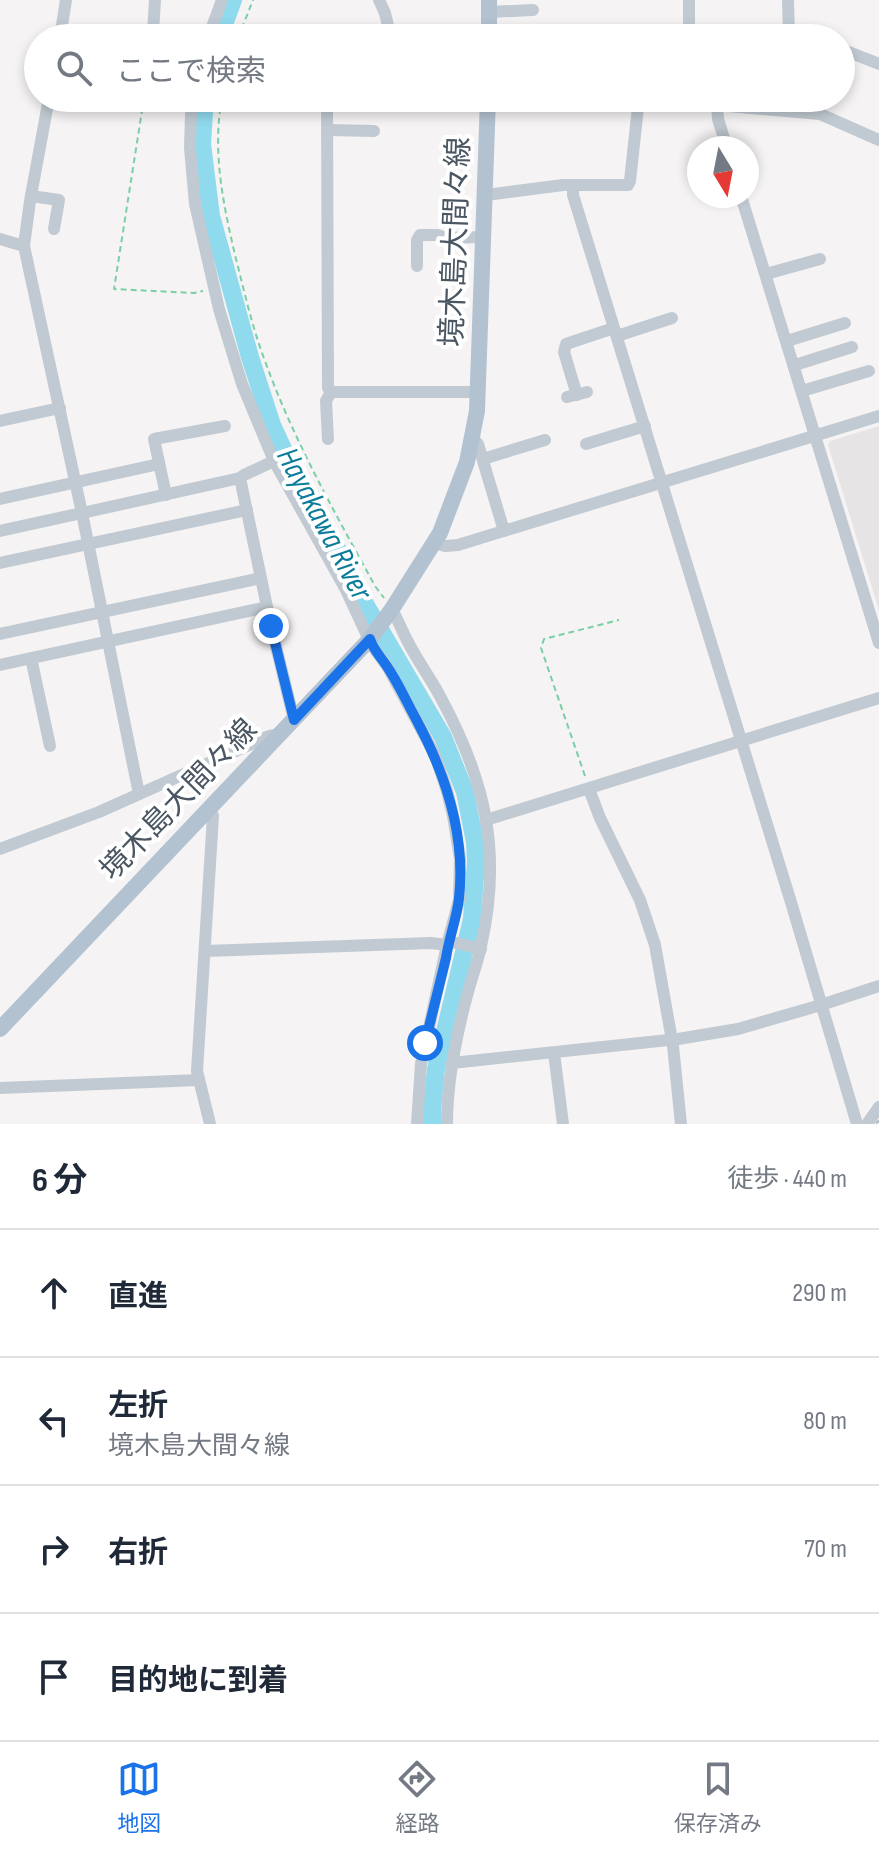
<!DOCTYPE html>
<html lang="ja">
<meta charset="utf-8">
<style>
:root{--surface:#fff;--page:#f2f2f3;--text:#1f2937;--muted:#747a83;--line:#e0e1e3;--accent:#1a73e8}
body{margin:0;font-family:"Sofia Sans Condensed","Noto Sans JP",sans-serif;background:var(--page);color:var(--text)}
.compass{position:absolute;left:687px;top:136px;width:72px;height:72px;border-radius:50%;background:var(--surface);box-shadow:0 4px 12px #0003;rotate:170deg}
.stop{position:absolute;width:24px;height:24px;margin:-18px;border:6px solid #1a73e8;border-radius:50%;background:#fff}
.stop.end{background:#1a73e8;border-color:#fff;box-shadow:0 2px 8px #0008}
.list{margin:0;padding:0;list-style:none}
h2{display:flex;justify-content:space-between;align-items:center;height:104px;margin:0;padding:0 32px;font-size:34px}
h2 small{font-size:26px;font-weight:400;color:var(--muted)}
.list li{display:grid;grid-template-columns:52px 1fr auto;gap:24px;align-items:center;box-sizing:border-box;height:128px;padding:0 32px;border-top:2px solid var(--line)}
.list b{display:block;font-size:30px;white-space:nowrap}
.list p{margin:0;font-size:26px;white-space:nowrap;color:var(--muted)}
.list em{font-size:26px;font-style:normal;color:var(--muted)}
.icon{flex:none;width:44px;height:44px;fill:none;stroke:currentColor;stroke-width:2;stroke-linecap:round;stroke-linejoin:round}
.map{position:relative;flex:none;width:879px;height:1124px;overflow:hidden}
.search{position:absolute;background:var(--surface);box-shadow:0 4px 12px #0003;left:24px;right:24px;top:24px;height:88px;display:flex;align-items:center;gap:20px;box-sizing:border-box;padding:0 28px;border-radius:44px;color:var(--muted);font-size:30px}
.sheet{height:616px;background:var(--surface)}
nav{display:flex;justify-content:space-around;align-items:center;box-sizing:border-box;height:112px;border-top:2px solid var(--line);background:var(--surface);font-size:22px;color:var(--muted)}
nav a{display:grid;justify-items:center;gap:4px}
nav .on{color:var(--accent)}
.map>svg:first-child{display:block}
.education{fill:#e6e4e5}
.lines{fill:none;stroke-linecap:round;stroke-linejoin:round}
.river{stroke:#90daee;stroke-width:18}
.path{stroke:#7ad0a6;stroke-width:2;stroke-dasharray:6 4;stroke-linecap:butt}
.minor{stroke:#c1cad2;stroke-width:12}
.major{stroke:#b3c2d1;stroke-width:16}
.rail-casing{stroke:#b5b8bd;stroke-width:6}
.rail{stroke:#fff;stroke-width:3;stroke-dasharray:9;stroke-linecap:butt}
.route{stroke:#1a73e8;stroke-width:10}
.labels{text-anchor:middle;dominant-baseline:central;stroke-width:8;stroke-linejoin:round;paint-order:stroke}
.street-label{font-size:30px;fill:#4a5661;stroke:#fff}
.water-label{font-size:32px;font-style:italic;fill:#0c7c9b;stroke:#fff}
</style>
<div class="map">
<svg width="879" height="1124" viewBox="0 0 879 1124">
<rect width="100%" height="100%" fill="#f5f3f3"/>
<polygon class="education" points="879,426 879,610 828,445 830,441"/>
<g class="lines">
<g class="river">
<polyline points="219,38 233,0"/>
<polyline points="205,98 202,144 211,216 250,357 272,425 296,477 331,536 358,592 443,737 465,792 475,842 476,862 472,919 436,1069 432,1109 432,1124"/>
</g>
<g class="path">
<polyline points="238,38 253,0"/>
<polyline points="144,98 114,289 194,293 203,291"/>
<path d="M222,98C212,151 223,203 235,255C244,290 252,327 265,361C293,439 335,513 375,586L384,598"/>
<polyline points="585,776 541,648 544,639 619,620"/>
</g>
<g class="minor">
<polyline points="379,0 385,13 391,38"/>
<polyline points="689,0 689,38"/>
<polyline points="788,0 789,38"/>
<polyline points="489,12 533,10"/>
<polyline points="153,33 155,0"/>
<polyline points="60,38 66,0"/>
<polyline points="208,38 222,0"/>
<polyline points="841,49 879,64"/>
<polyline points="194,98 191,115 190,148 195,204 219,309 242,384 274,461 345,588 372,646 387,666 435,755 447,791 453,816 460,859 459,900 447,945 421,1064 417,1124"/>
<polyline points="327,98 328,388 331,392 478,392"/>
<polyline points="671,98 717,105 820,114 879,140"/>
<polyline points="717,105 718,119 727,148"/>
<polyline points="328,130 374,131"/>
<polyline points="573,185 573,195 790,899 857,1124"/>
<polyline points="486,195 563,185 628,185 630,181 639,98"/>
<polyline points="31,196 59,200 54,229"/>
<polyline points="741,196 879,643"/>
<polyline points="0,239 24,246"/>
<polyline points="417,266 417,240 420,235 438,235 445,238 484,237"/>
<polyline points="766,274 820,259"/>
<polyline points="617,336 672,318"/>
<polyline points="787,341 845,323"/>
<polyline points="795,365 852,347"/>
<polyline points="802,391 869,371"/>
<polyline points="577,395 564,352 566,344 614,328"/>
<polyline points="567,397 587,392"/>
<polyline points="0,421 60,408"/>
<polyline points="472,438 478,444 504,531"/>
<polyline points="328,439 326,401 331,392"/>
<polyline points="586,444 645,426"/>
<polyline points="483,459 545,440"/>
<polyline points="274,461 244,475 240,478 271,626 294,720"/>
<polyline points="166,495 154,439 225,426"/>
<polyline points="0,499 159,464"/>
<polyline points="0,531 82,513 24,246 30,201 49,98"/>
<polyline points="435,543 445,546 458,545 879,416"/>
<polyline points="0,563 247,510"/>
<path d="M392,609C398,620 402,631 408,642C418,662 432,680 442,700C486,782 502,854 481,946C478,961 472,977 468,992C456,1036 447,1079 447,1124"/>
<polyline points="0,634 261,578"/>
<polyline points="31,658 50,746"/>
<polyline points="0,665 267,607"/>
<polyline points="589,789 600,818 640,900 655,945 673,1046 681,1124"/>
<polyline points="139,794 82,513 240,478"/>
<polyline points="209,808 213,816 197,1071 210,1124"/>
<polyline points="486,820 879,698"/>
<polyline points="0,849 99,812 269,736 281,734"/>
<polyline points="448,941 481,949"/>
<polyline points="205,951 431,943 447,945"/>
<polyline points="554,1053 563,1124"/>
<polyline points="452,1063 678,1039 738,1029 821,1005 879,986"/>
<polyline points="0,1088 199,1080"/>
<polyline points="867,1124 879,1107"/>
</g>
<g class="major">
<polyline points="489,38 489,0"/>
<polyline points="0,1029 370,639 392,609 440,533 467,462 477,411 488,98"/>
</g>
<g class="rail-casing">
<polyline id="rail" points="879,1124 879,1123"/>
</g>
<use href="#rail" class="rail"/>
</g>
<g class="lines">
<path class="route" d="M271,626L294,720L370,639C373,649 380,656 386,665C398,682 406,701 416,719C445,773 466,836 459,898C457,918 449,937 446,958L425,1043"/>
</g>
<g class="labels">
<g class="street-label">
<text transform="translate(456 242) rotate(-88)">境木島大間々線</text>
<text transform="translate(179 800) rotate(-46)">境木島大間々線</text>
</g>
<g class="water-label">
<text transform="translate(324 524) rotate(62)">Hayakawa River</text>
</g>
</g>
</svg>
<svg class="compass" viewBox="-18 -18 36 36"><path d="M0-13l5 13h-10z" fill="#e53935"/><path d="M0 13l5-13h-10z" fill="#747a83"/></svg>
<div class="stop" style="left:425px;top:1043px"></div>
<div class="stop end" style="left:271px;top:626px"></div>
<div class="search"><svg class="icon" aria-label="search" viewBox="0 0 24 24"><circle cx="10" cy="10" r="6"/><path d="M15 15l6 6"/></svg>ここで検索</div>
</div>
<section class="sheet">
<h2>6 分<small>徒歩 · 440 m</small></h2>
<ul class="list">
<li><svg class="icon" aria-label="ahead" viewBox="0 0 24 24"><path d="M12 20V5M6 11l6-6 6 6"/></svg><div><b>直進</b></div><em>290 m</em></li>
<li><svg class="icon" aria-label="left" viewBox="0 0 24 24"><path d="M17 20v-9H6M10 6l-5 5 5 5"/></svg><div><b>左折</b><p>境木島大間々線</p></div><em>80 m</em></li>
<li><svg class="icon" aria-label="right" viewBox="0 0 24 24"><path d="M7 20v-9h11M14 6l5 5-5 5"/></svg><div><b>右折</b></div><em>70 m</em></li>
<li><svg class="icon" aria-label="arrive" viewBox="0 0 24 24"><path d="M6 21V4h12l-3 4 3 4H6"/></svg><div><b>目的地に到着</b></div></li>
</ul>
</section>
<nav>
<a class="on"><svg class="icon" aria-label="map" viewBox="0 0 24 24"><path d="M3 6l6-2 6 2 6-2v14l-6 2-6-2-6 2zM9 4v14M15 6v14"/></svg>地図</a>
<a><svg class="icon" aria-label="directions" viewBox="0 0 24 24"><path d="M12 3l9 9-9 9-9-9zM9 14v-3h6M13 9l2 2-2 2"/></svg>経路</a>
<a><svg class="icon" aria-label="saved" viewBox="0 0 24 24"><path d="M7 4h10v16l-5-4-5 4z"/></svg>保存済み</a>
</nav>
